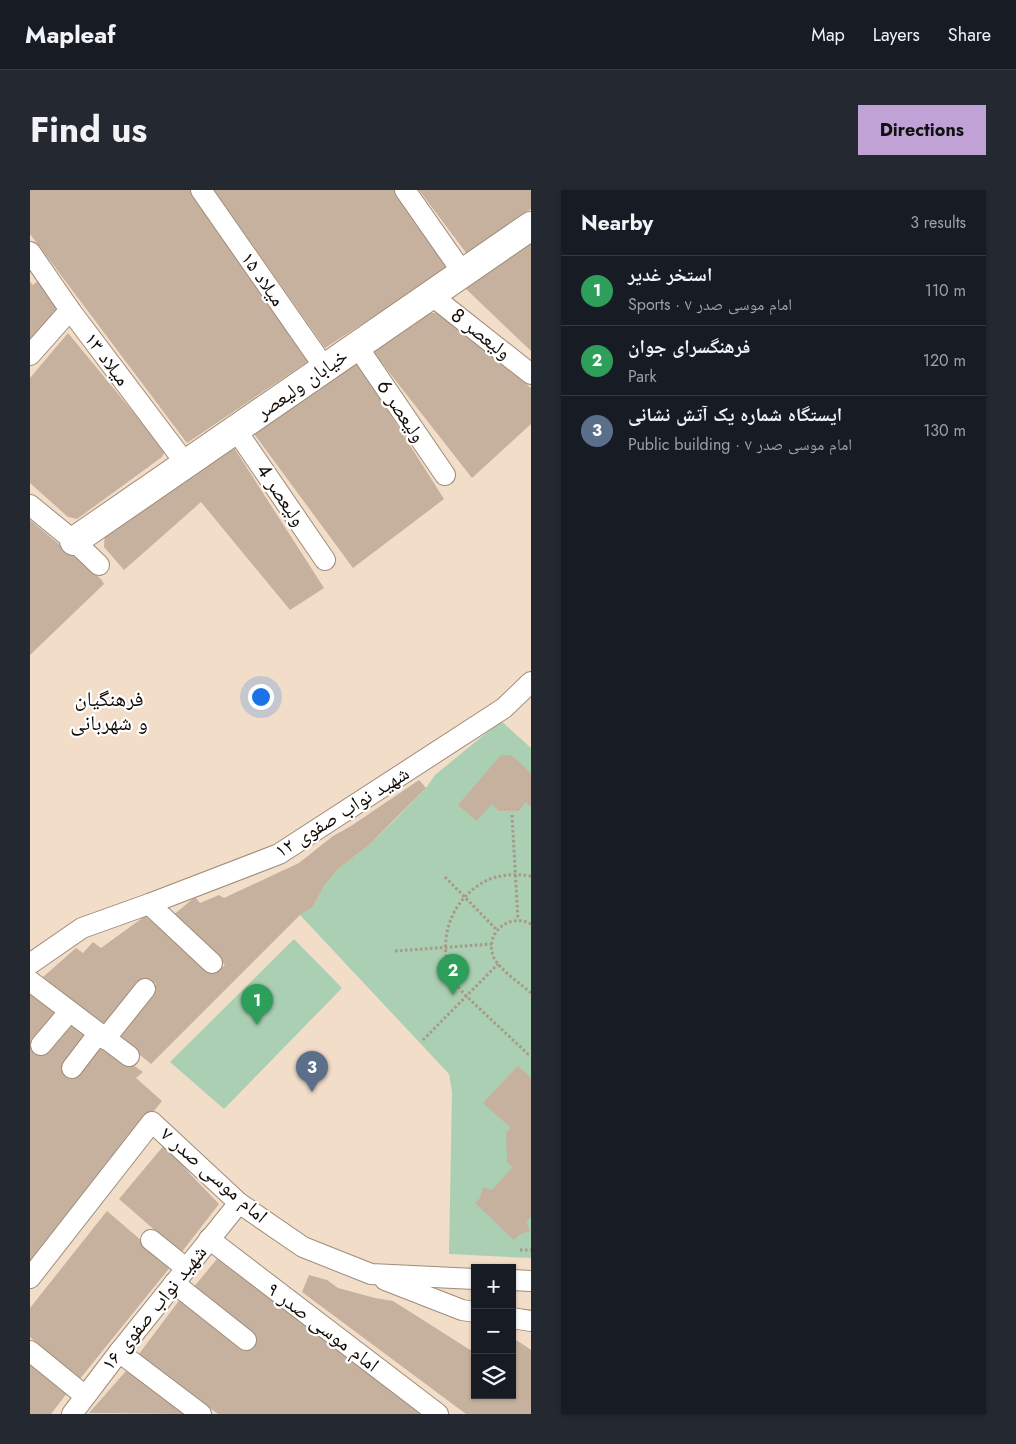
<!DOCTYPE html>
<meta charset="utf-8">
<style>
:root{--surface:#171b24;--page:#242831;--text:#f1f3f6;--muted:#9ea1a6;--line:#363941;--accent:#c1a2d7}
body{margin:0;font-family:Jost,"Noto Naskh Arabic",sans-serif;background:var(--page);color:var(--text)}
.controls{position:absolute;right:15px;bottom:15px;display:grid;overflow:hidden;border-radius:0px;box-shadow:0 1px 4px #0004}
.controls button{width:45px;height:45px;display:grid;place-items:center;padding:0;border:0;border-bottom:1px solid var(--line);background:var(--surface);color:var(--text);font:25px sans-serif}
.you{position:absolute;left:230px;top:506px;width:18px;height:18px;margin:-12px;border:4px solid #fff;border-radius:50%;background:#1a73e8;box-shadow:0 0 0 8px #1a73e833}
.badge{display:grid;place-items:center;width:32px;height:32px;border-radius:50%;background:var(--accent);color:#fff;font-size:16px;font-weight:700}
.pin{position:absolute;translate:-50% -41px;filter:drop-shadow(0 1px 2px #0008)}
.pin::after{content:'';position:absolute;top:26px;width:18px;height:15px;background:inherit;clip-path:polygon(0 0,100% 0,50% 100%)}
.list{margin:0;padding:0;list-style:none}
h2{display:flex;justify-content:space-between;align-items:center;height:65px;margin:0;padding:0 20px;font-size:21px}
h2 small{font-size:16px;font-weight:400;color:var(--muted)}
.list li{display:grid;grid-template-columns:32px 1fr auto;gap:15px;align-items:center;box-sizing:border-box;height:70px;padding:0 20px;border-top:1px solid var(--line)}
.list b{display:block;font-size:19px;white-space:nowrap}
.list p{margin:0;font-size:16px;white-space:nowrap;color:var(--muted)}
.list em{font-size:16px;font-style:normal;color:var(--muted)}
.icon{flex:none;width:28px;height:28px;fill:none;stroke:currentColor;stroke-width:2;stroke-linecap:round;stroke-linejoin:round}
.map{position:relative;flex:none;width:501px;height:1224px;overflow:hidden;border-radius:0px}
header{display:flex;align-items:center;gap:30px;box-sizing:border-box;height:70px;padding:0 25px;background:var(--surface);border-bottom:1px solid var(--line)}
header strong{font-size:24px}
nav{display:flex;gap:28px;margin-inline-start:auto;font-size:18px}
.intro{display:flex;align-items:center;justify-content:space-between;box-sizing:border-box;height:120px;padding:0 30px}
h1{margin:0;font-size:35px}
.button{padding:12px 22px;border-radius:0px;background:var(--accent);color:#111;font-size:18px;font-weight:700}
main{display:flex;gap:30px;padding:0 30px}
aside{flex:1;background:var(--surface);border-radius:0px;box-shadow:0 1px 4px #0004}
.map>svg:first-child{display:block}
.green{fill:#aacfb3}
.building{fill:#c5b19d}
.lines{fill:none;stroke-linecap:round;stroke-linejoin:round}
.street-casing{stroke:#9f8c79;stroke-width:22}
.secondary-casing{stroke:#9f8c79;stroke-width:30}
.path{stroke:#a89888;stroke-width:3;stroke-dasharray:2.5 2.5;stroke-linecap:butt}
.street{stroke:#fff;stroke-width:20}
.secondary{stroke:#fff;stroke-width:28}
.labels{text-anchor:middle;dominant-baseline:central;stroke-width:4.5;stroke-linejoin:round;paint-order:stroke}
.street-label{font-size:20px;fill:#110b05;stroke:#fff}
.neighbourhood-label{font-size:21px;fill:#110b05;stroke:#fff}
</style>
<header>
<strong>Mapleaf</strong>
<nav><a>Map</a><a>Layers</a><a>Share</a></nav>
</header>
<div class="intro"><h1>Find us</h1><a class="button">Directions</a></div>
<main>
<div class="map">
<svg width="501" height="1224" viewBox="0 0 501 1224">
<rect width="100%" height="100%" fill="#f1ddc8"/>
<g class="green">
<polygon points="471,531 501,558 501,1068 419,1064 422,902 419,884 270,725 283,717 294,696 307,680 340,654 363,632 396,598 405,585"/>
<polygon points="264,749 312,798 194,919 140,872"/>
</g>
<g class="building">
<polygon points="0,0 160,0 280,170 157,253 0,44"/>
<polygon points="184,0 365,0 419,78 295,158"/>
<polygon points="389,0 501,0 501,19 437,64"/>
<polygon points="501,53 501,161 435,98"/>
<polygon points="10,89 31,116 0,156 0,92 3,95"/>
<polygon points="376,122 408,123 501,198 501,234 442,288 344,163 346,154"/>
<polygon points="38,143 135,261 132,267 47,329 38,327 0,293 0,188"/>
<polygon points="327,172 414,309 323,378 222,241"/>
<polygon points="199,250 294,398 260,420 171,312 94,380 74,357 75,341"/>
<polygon points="0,330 71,389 74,394 0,465"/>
<polygon points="471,565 481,565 501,583 501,617 496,612 489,621 469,621 462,614 447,631 428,615"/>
<polygon points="389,590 396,598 340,654 307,680 294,696 283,717 270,725 121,874 85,845 126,794 118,789 78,840 13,787 46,758 53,763 63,752 71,758 115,726 184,784 195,775 180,763 142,726 165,707 170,713 189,705 194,708 269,673 303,646 321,636"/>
<polygon points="0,800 69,851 113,882 106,888 132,911 0,1075"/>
<polygon points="488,876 501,888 501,1027 496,1032 500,1041 489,1045 484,1050 445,1013 450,1008 453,997 462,1000 483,977 477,972 476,943 481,938 453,913"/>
<polygon points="135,954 161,985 189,1014 151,1063 89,1009"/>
<polygon points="77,1021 141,1076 49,1190 0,1147 0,1118"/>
<polygon points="187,1069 394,1224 188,1224 109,1164 151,1108 162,1099"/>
<polygon points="279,1085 297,1090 308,1098 345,1108 363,1111 445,1163 445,1205 482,1205 482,1148 491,1153 501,1160 501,1224 436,1224 272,1102"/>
<polygon points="0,1172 37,1203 21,1224 0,1224"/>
<polygon points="96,1181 161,1224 59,1223"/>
</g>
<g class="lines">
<g class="street-casing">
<g id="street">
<polyline points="171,0 295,178"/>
<polyline points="375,0 433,83"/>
<polyline points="0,62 40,120 156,274"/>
<polyline points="401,105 501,184"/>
<polyline points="327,156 415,285"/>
<polyline points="0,165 40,120"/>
<polyline points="206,240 295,370"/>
<polyline points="0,315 44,351 69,375"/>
<polyline points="119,714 182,773"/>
<polyline points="0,774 52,738 119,714 249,664 474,518 501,492"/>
<polyline points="0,791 99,866"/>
<polyline points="75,849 115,799"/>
<polyline points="11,855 39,822"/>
<polyline points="42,878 68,844"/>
<polyline points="179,1049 408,1224"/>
<polyline points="121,1050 156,1078"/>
<polyline points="0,1088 122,932 209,1013 273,1057 341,1084 445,1089"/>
<polyline points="355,1090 432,1120 445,1122"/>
<polyline points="482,1090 501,1091"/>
<polyline points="144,1093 216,1150"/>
<polyline points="482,1128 501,1131"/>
<polyline points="0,1161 54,1205"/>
<polyline points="89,1162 171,1224"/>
<polyline points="42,1224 89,1162 209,1013"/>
</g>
</g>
<g class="secondary-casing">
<polyline id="secondary" points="44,351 501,36"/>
</g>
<g class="path">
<polyline points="482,625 488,730"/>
<path d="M501,686C487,684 473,684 460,689C420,706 402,757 427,795C434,805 444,813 453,822C468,836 483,850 498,864L501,863"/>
<polyline points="415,687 467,740"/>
<path d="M501,734C479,722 453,744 464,768C470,780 491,794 501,803"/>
<polyline points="365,761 462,754"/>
<polyline points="393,850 468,774"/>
<polyline points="490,1060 501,1060"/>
</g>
<use href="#street" class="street"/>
<use href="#secondary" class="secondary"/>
</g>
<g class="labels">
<g class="street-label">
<text transform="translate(233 89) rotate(55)">میلاد ۱۵</text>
<text transform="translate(451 144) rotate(38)">ولیعصر 8</text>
<text transform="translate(77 169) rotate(53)">میلاد ۱۳</text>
<text transform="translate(272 194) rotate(-35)">خیابان ولیعصر</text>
<text transform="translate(371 221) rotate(56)">ولیعصر 6</text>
<text transform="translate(251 305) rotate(56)">ولیعصر 4</text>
<text transform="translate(312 622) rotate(-32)">شهید نواب صفوی ۱۲</text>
<text transform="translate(184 985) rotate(41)">امام موسی صدر ۷</text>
<text transform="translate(124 1118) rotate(-51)">شهید نواب صفوی ۱۶</text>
<text transform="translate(293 1137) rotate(37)">امام موسی صدر ۹</text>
</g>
<g class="neighbourhood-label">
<text x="79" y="509">فرهنگیان<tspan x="79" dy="24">و شهربانی</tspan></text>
</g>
</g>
</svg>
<div class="controls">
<button>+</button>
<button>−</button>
<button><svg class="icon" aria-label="layers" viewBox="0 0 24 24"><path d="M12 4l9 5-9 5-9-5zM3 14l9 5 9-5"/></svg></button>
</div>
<div class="you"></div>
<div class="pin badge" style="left:227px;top:835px;background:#2e9e5b">1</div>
<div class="pin badge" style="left:423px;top:805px;background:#2e9e5b">2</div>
<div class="pin badge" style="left:282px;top:902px;background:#5c6f8a">3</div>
</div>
<aside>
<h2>Nearby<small>3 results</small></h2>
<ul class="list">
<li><span class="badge" style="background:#2e9e5b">1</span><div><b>استخر غدیر</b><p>Sports · امام موسی صدر ۷</p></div><em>110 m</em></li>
<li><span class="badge" style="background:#2e9e5b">2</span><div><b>فرهنگسرای جوان</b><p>Park</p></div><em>120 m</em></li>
<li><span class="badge" style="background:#5c6f8a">3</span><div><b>ایستگاه شماره یک آتش نشانی</b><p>Public building · امام موسی صدر ۷</p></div><em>130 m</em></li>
</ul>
</aside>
</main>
